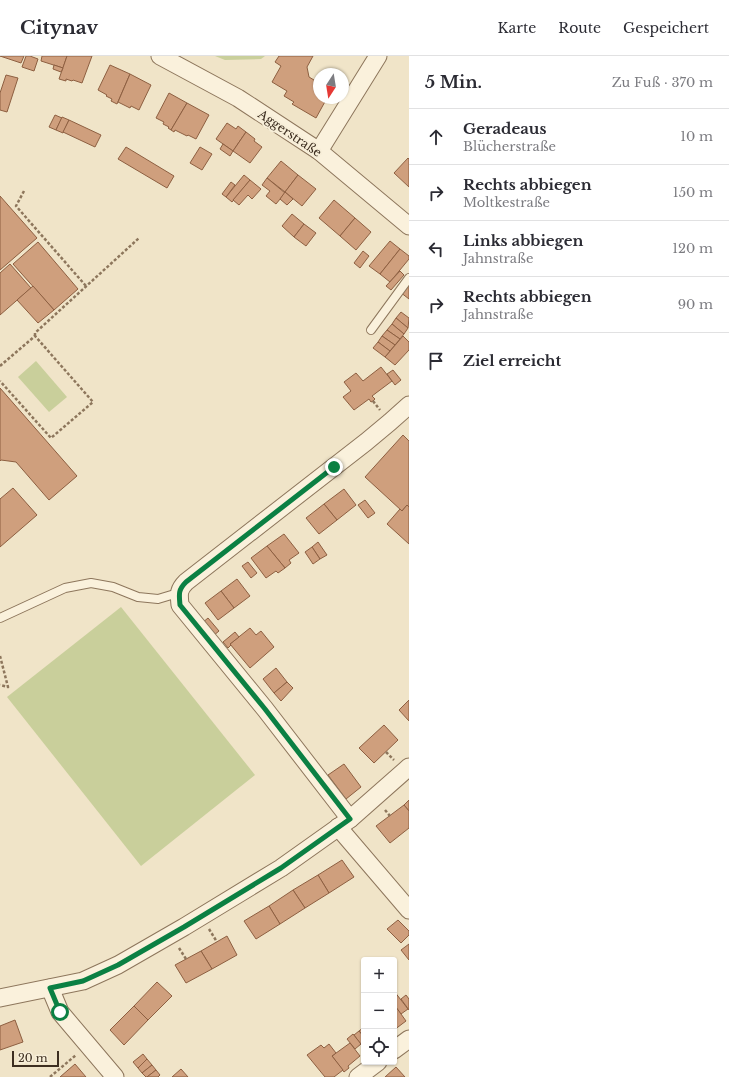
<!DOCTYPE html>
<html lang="de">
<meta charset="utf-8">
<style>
:root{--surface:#fff;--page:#f7f7f7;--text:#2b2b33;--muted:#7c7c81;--line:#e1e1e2}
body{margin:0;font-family:"Libre Baskerville",serif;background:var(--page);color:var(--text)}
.controls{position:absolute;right:12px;bottom:12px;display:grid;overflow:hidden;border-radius:4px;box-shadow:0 1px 3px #0004}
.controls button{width:36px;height:36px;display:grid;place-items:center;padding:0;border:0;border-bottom:1px solid var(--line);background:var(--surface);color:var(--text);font:20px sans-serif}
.compass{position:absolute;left:313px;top:12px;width:36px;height:36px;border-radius:50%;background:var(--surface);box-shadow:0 1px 3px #0004;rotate:192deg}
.scale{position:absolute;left:12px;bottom:10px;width:47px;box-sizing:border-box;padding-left:4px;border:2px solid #3d2e20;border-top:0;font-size:11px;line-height:14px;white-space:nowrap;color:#3d2e20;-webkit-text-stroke:3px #f7eed8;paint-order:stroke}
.stop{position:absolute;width:12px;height:12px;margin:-9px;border:3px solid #0b8043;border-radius:50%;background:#fff}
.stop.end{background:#0b8043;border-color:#fff;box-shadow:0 1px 4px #0008}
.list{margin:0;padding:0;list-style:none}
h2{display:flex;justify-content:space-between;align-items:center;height:52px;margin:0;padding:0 16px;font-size:17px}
h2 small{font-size:13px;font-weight:400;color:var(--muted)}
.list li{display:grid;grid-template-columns:26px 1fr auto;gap:12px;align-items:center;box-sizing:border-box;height:56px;padding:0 16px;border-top:1px solid var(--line)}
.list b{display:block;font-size:15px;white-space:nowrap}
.list p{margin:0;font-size:13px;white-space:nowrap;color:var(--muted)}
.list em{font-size:13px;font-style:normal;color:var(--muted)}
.icon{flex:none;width:22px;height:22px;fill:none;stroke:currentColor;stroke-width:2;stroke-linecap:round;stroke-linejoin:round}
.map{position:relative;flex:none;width:409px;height:1021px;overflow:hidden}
header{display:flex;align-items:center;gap:24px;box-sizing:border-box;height:56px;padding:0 20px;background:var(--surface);border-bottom:1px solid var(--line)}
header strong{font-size:19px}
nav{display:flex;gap:22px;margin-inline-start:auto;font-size:14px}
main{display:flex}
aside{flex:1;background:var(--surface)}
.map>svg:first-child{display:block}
.green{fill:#c9cf9b}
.building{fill:#cf9f7d;stroke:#8d5f41}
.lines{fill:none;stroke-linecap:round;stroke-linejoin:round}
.lane-casing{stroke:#8d765c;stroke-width:10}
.street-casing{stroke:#8d765c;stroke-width:19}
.path{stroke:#8d765c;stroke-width:2.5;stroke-dasharray:3 2;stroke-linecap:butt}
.lane{stroke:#faf1dc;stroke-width:8}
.street{stroke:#faf1dc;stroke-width:17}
.route{stroke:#0b8043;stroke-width:5}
.labels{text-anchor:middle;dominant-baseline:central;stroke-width:4;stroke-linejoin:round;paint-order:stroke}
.street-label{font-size:12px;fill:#3d2e20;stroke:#f7eed8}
</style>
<header>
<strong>Citynav</strong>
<nav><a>Karte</a><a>Route</a><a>Gespeichert</a></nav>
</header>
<main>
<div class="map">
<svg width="409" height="1021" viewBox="0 0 409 1021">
<rect width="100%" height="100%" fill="#f0e4c8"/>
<g class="green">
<polygon points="215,0 265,0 261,3 225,4"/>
<polygon points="36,305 67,341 49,356 18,321"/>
<polygon points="121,551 255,719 141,810 7,641"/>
</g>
<g class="building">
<polygon points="0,0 24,0 21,7"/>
<polygon points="26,0 30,0 38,3 34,15 22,11"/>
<polygon points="42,0 67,0 63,12 41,5"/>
<polygon points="67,0 92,0 82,27 73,24 72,25 66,23 66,25 59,23"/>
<polygon points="279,0 313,0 307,11 309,21 319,27 319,42 327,42 316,62 292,48 294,46 284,40 287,35 272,26 281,10 275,6"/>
<polygon points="54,9 63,12 61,16 53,13"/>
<polygon points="110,9 130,18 117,48 111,45 112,43 106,40 107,39 98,34"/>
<polygon points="130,18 151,29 139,54 131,50 130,52 118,46"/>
<polygon points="6,19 18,22 7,56 0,54 0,37"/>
<polygon points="169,37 187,47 171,74 168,72 169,71 163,68 164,66 156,62"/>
<polygon points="187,47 209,59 196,83 188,79 187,80 175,74 174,76 171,74"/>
<polygon points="55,59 62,62 56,74 49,71"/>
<polygon points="62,61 69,64 63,77 56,74"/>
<polygon points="69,64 101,79 95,91 63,76"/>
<polygon points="227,67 236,73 238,70 246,76 233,95 216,83"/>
<polygon points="246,76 255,83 254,85 262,91 250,107 233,95"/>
<polygon points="223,88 233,95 230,100 220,93"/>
<polygon points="126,91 174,120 167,132 118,103"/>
<polygon points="200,91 212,98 202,114 190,107"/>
<polygon points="408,102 409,103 409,131 394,117"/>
<polygon points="281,105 298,119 285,136 267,122"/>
<polygon points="244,119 250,124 232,146 226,141"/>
<polygon points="298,119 316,133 302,150 285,136"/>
<polygon points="267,122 285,137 276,148 266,140 270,135 262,129"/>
<polygon points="250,124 261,133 252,143 248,139 239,149 233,144"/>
<polygon points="231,126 235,129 226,141 222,138"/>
<polygon points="285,136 293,143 287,149 280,143"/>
<polygon points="0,140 37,182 0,214"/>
<polygon points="334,144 355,162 340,180 319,162"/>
<polygon points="292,158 304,168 294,181 282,170"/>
<polygon points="355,162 371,176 356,194 340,180"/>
<polygon points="304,168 316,177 306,190 294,181"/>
<polygon points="390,185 400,193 380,218 369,210"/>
<polygon points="38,186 78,233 54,254 13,208"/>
<polygon points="400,193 409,200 409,203 390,226 380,218"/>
<polygon points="363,195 369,200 360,212 354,207"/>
<polygon points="10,208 31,232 0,259 0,217"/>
<polygon points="400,215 404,219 391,234 386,230"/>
<polygon points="409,225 409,243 400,236"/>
<polygon points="33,230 54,254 38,267 17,244"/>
<polygon points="401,256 409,262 408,272 396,262"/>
<polygon points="396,262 408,272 404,278 392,268"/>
<polygon points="392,268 404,278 400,283 387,274"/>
<polygon points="387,274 400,283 395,289 382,280"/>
<polygon points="382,280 395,289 390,295 378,286"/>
<polygon points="403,280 409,286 409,294 395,309 385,301"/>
<polygon points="378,286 390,295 385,301 373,292"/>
<polygon points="381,311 392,325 372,340 375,343 373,345 371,346 369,343 354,354 343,341 351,335 344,326 356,317 363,325"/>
<polygon points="393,314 401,324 395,329 387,318"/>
<polygon points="0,332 77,420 49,444 16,406 1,404 0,405"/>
<polygon points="403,379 409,385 409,451 407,449 402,455 365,421"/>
<polygon points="13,432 37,459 0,491 0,443"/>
<polygon points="344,433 356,449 337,464 324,448"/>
<polygon points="365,444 375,457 368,462 358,449"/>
<polygon points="324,448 337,464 319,478 306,462"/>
<polygon points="407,449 409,451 409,488 387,468 400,453 402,455"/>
<polygon points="284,478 299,497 289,504 291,507 285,512 267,490"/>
<polygon points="318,486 327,499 320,503 312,491"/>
<polygon points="267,490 285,512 278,517 276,515 266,522 251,502"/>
<polygon points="312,491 320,503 313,508 305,496"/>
<polygon points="248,506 257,517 251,522 242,510"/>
<polygon points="237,523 250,540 234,552 221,535"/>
<polygon points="221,535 234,552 218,564 205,547"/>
<polygon points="208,562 219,575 213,580 202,567"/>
<polygon points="250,572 256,579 261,575 274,591 250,612 230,588"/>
<polygon points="235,576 239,581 230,588 231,589 228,592 223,586"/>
<polygon points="276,612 287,626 274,637 263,623"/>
<polygon points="287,626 293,632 281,645 274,637"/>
<polygon points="409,644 409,665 399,654"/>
<polygon points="384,669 398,684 374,707 359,692"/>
<polygon points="344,708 361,731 346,743 328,719"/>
<polygon points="409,744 409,755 404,749"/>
<polygon points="404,749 409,755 409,772 390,787 376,770"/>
<polygon points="342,804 354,821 329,837 318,819"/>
<polygon points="318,819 329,837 305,852 293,834"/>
<polygon points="293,834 305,852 280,868 269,850"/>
<polygon points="269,850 280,868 256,883 244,865"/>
<polygon points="398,864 409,875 409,879 401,887 387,873"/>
<polygon points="227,880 237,899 212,913 201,895"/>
<polygon points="409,888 409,904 401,894"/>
<polygon points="201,895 212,913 186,927 175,909"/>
<polygon points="157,926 172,940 148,964 134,950"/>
<polygon points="394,935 408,953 401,958 394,950"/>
<polygon points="406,939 409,943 409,954 401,943"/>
<polygon points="134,950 148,964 124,989 110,974"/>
<polygon points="396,951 406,965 394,974 394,952"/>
<polygon points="15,964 23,986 0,994 0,970"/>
<polygon points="364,971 364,981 359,975"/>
<polygon points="359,975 364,981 364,988 362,990 354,979"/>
<polygon points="353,978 361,988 355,993 347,983"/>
<polygon points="350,987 360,1000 348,1010 349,1012 344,1016 332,1000"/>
<polygon points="329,988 336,997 332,1000 343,1014 334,1021 325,1021 307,999 321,989 324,992"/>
<polygon points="143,998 147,1003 138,1012 133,1006"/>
<polygon points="147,1003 152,1009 142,1017 138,1012"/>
<polygon points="75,1008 86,1021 60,1021"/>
<polygon points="152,1009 156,1014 147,1021 146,1021 142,1017"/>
<polygon points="396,1011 405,1021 385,1021"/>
<polygon points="181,1013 188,1021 172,1021"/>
<polygon points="156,1014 160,1019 158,1021 147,1021"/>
</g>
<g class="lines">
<g class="lane-casing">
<g id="lane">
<polyline points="371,274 409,222"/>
<polyline points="0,562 65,532 91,527 113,531 138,541 158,543 178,537"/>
</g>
</g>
<g class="street-casing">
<g id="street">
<polyline points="160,0 238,42 319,95 409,170"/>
<polyline points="319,95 378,0"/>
<path d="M350,763L265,653L180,549C179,538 178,534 186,526L366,386L390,366L409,349"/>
<polyline points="338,771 409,854"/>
<polyline points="50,932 60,956 115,1021"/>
<polyline points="0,942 83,925 118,909 184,871 281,812 350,763 409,711"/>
<polyline points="394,994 409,983"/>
<polyline points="358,1021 378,1006"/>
</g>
</g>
<g class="path">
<polyline points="24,135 16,150 86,230"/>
<polyline points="35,280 35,277 139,182"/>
<polyline points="0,310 35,280 93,346 51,382 0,325"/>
<polyline points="373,345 380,354"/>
<polyline points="0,600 8,631 0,629"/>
<polyline points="386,696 394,704"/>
<polyline points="385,754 390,760"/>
<polyline points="209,873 217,886"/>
<polyline points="179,892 186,903"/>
<polyline points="50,1021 76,999"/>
</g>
<use href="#lane" class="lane"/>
<use href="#street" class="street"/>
</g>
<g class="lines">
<path class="route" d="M60,956L50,932L83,925L118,909L184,871L281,812L350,763L265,653L180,549C179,538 178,534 186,526L334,411"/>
</g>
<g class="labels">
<g class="street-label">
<text transform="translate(290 77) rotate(34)">Aggerstraße</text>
</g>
</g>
</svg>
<div class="controls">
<button>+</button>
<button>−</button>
<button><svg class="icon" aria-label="locate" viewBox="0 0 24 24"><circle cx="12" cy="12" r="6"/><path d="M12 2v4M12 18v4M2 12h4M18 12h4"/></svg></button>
</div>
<svg class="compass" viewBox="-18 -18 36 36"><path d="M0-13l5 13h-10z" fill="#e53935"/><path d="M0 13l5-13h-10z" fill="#7c7c81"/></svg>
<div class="scale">20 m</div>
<div class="stop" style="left:60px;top:956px"></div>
<div class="stop end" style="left:334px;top:411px"></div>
</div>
<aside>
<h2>5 Min.<small>Zu Fuß · 370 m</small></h2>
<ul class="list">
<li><svg class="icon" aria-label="ahead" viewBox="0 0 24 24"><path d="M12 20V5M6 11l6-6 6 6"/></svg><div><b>Geradeaus</b><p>Blücherstraße</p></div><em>10 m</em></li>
<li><svg class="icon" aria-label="right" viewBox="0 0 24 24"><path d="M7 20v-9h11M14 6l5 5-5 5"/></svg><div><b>Rechts abbiegen</b><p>Moltkestraße</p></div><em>150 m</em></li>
<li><svg class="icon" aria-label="left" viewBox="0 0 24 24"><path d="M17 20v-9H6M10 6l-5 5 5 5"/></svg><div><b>Links abbiegen</b><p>Jahnstraße</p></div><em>120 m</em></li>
<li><svg class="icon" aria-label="right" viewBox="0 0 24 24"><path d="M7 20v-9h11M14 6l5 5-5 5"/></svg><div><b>Rechts abbiegen</b><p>Jahnstraße</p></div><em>90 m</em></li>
<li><svg class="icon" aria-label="arrive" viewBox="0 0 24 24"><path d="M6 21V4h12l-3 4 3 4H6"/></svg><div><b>Ziel erreicht</b></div></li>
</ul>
</aside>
</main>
